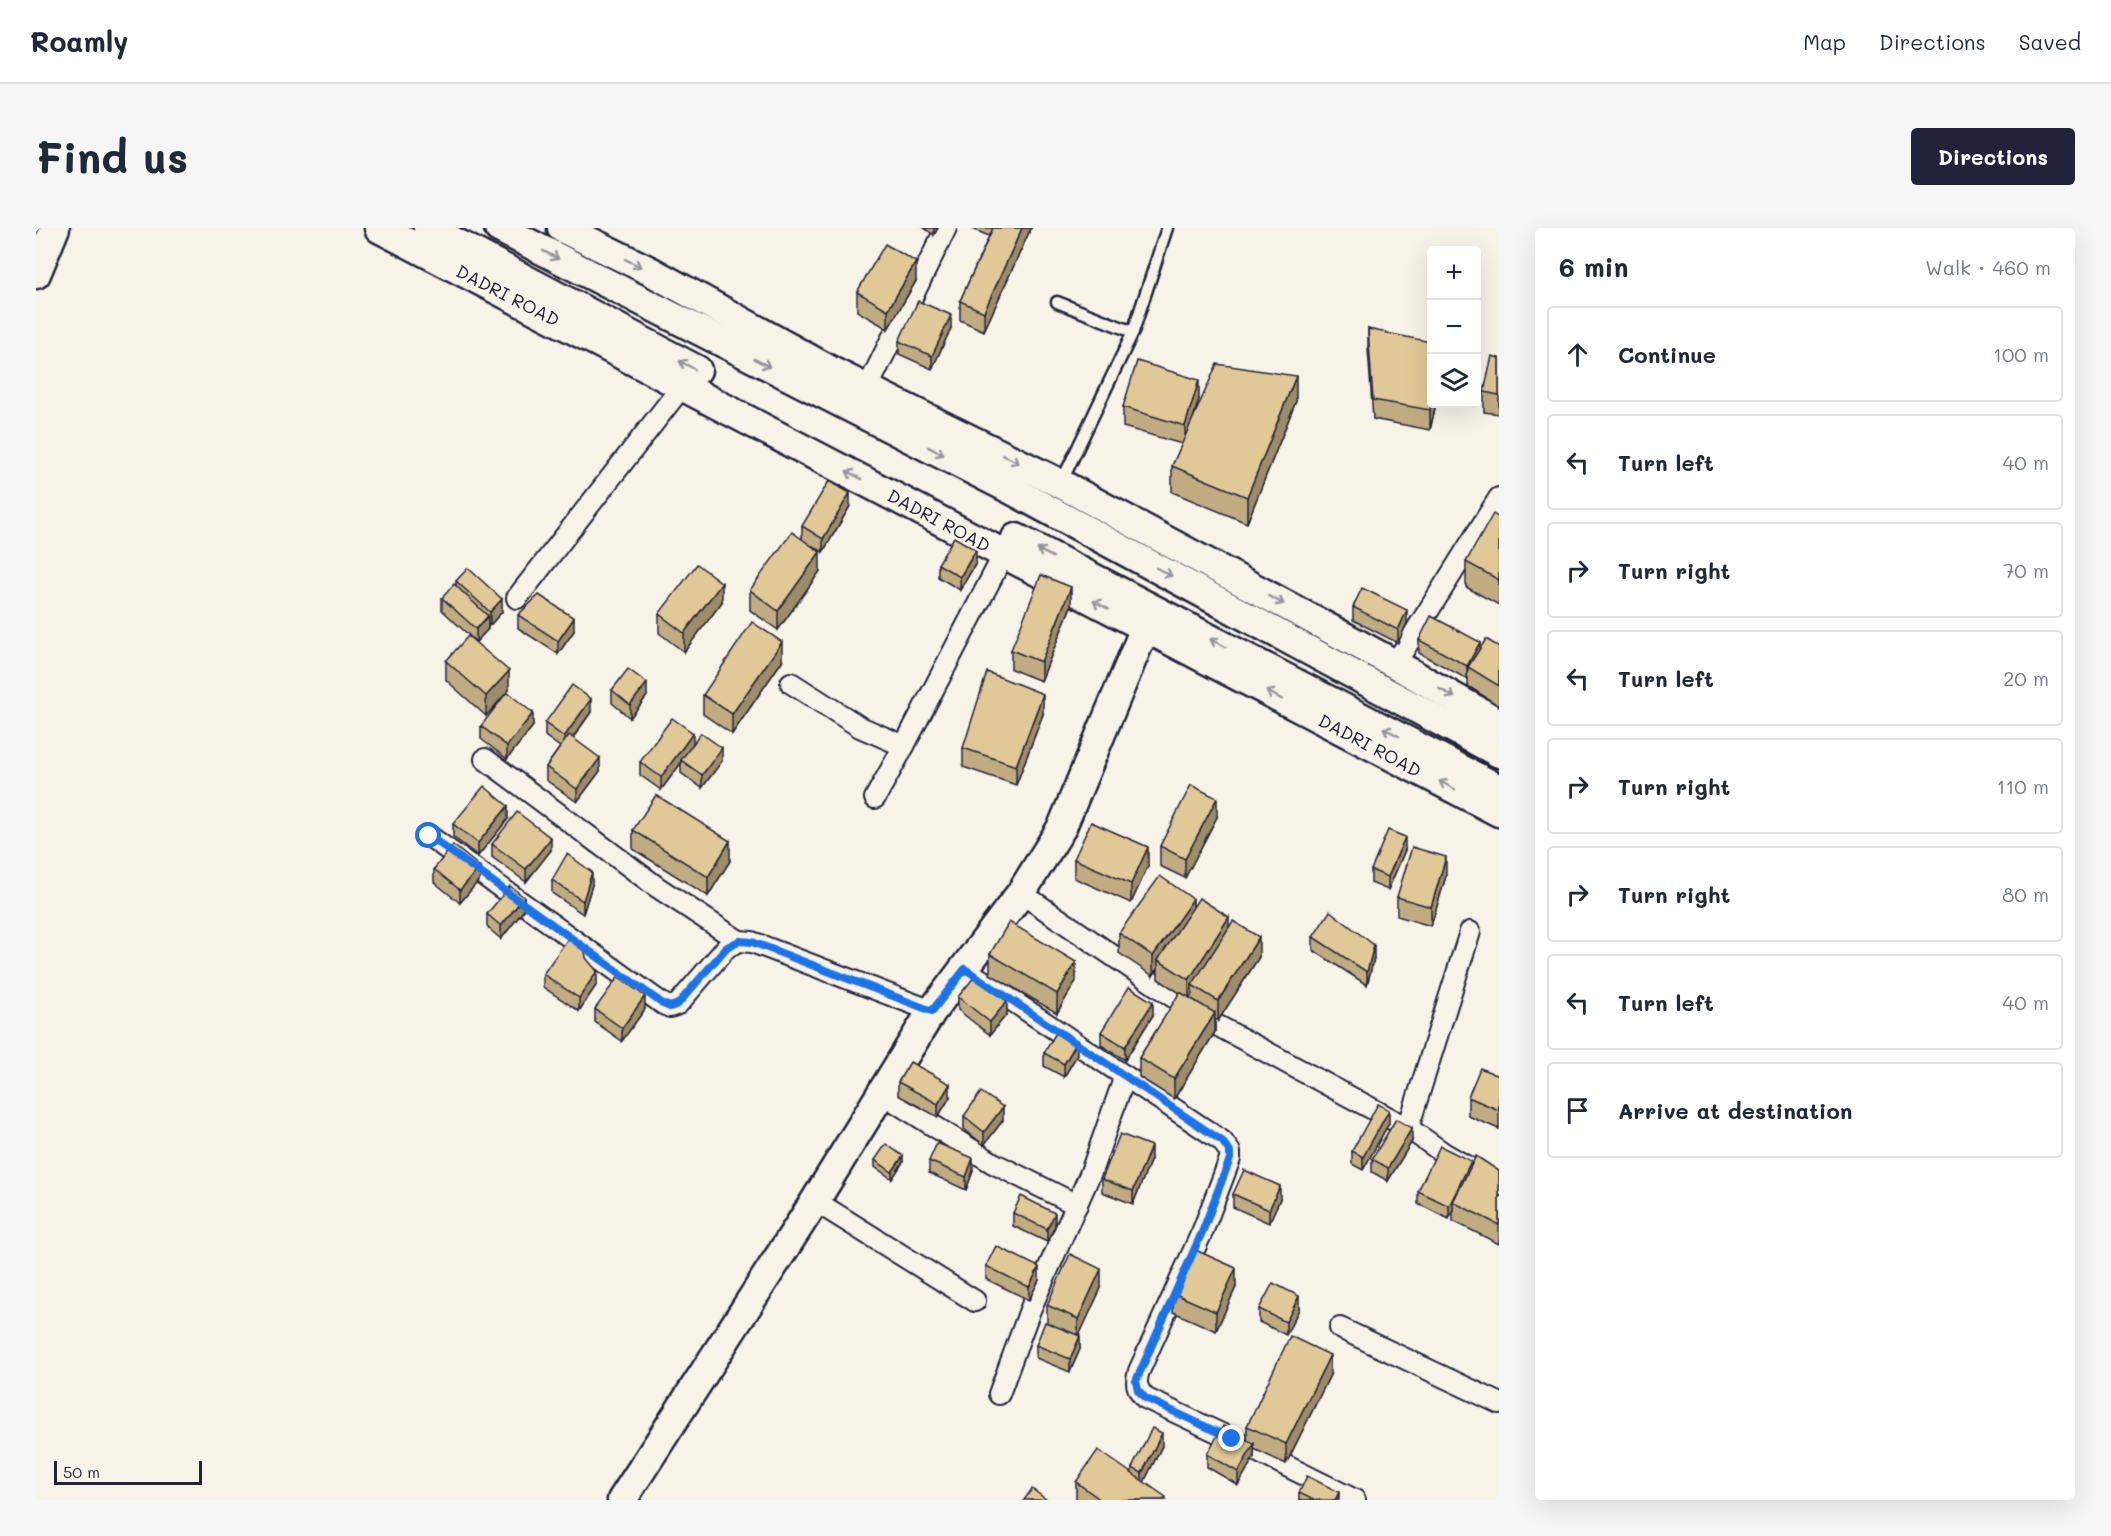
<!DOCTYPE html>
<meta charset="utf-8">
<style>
:root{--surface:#fff;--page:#f6f6f7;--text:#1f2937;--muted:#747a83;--line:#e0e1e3;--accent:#22223b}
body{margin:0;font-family:Mali,sans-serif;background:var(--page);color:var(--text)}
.controls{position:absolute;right:18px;top:18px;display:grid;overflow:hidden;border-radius:6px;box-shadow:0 6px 24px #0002}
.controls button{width:54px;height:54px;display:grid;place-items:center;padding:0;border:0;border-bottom:2px solid var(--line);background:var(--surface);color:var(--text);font:30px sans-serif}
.scale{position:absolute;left:18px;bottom:15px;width:148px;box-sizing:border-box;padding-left:6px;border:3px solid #22223b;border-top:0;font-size:16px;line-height:21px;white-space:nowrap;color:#22223b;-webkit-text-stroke:4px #f7f3e8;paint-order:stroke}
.stop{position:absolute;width:18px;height:18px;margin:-14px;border:4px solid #1a73e8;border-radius:50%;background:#fff}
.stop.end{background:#1a73e8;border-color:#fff;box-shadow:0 2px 6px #0008}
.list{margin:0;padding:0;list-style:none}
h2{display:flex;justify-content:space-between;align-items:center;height:78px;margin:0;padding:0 24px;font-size:26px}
h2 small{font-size:20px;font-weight:400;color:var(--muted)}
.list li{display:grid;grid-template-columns:39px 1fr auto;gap:18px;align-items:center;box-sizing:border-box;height:96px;margin:0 12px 12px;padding:0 12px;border:2px solid var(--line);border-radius:6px}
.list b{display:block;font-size:22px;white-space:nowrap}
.list em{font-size:20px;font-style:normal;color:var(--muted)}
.icon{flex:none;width:33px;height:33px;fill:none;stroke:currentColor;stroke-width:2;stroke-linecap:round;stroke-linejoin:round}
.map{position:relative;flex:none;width:1463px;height:1272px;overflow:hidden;border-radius:6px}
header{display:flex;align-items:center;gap:36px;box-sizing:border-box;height:84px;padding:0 30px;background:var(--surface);border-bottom:2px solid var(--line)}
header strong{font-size:28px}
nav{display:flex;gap:33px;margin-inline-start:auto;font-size:21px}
.intro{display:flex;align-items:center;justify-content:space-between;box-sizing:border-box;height:144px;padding:0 36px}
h1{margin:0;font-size:42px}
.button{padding:15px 27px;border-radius:6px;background:var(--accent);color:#fff;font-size:21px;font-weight:700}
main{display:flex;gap:36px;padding:0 36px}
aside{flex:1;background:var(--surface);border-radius:6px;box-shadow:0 6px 24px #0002}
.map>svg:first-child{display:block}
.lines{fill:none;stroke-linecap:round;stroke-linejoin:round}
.lane-casing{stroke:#22223b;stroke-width:15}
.street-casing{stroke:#22223b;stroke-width:24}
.secondary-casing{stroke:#22223b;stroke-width:33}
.lane{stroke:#f7f3e8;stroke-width:10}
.street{stroke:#f7f3e8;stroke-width:20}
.secondary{stroke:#f7f3e8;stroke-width:28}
.wall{fill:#c1ac82;stroke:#22223b;stroke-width:1.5}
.shaded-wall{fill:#9d8c6a;stroke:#22223b;stroke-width:1.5}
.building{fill:#e0c897;stroke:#22223b;stroke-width:1.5}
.oneway{stroke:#97959a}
.route{stroke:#1a73e8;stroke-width:8}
.labels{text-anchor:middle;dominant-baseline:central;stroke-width:4.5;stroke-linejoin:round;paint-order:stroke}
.street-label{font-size:18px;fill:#22223b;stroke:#f7f3e8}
</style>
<header>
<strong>Roamly</strong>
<nav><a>Map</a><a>Directions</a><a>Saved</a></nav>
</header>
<div class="intro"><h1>Find us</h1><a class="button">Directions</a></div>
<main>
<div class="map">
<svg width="1463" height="1272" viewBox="0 0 1463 1272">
<rect width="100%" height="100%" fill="#f7f3e8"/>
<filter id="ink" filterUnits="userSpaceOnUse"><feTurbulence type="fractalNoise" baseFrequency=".0167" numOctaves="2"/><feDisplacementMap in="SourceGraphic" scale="12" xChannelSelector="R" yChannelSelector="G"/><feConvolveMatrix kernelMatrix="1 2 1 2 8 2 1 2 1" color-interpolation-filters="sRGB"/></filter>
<g filter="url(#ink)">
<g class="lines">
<g class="lane-casing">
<g id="lane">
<polyline points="1021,74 1097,104"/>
<polyline points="1025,255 1097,104 1131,0"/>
</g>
</g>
<g class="street-casing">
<g id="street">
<polyline points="831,161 910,0"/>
<polyline points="481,370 647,157"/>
<polyline points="1359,436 1463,270"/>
<polyline points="755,455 824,499 868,518"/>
<polyline points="449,531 621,659 703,713"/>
<polyline points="839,570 868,518 968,326"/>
<polyline points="393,608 627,776 634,779 642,776 691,719 703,713 716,714 896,783"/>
<polyline points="985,665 1171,792 1372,900 1409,926 1463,957"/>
<path d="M929,741L1186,913L1194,924V931L1167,1002L1103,1143C1099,1155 1101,1161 1109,1170L1196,1211L1319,1272"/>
<polyline points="845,865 957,935 1041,977"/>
<polyline points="1372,900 1434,704"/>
<polyline points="779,973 939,1073"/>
<polyline points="1304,1100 1463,1175"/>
<polyline points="963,1166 994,1082 1055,944 1089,848"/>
</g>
</g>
<g class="secondary-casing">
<g id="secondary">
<polyline points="343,0 1463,584"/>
<polyline points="392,0 661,142"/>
<polyline points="463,0 976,262 1463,525"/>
<polyline points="526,0 614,43 797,144 1025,256 1359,436 1463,495"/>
<polyline points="0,46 19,0"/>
<polyline points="980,310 1463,561"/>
<polyline points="586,1272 779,973 896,783 985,665 1026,599 1109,400"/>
</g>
</g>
<use href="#lane" class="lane"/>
<use href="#street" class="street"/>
<use href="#secondary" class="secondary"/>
</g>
<g class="wall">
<polygon points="888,0 902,0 898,7"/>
<polygon points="934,0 995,0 948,103 924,92 924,73 953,8"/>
<polygon points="880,53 852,101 821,83 821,64"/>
<polygon points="915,100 896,141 863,126 863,113"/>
<polygon points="1332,101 1395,176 1400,176 1394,202 1337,191 1332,121"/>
<polygon points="1463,130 1463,186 1448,184 1448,164"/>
<polygon points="1163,171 1158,189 1260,173 1211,295 1136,264 1136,238 1146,216 1087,199 1087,179"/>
<polygon points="814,278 787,324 777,318 784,343 742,402 714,382 714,362 766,310 766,298"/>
<polygon points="1463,290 1463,377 1430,359 1430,334"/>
<polygon points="940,335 924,362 902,349 902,336"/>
<polygon points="420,353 466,384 454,397 452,396 452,401 440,414 406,382 406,370 420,358"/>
<polygon points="686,374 648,424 623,405 623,386"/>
<polygon points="1035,378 1005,453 975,441 975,422"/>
<polygon points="1317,379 1371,395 1362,415 1317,392"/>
<polygon points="482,387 538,403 522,426 482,400"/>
<polygon points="1383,412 1444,420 1463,419 1463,478 1432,458 1432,449 1431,451 1383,425"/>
<polygon points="410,433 473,462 450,488 410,452"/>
<polygon points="746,433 696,506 667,486 667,467"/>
<polygon points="576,462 611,468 594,490 576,475"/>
<polygon points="555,484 537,510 564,543 541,574 510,552 510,539 524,519 509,508 509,495"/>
<polygon points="1007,486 980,557 927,539 927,520"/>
<polygon points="445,498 497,498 471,531 445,511"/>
<polygon points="657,515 686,533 666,560 645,545 645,535 625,562 604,547 604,534"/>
<polygon points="1181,589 1149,650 1124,638 1124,618"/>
<polygon points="472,591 442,628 417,609 417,596"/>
<polygon points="597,602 694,633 672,668 597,621"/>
<polygon points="456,616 515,622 490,654 456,629"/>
<polygon points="1369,622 1352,662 1335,655 1335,642"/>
<polygon points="1038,631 1112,638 1095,675 1038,650"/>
<polygon points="398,641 444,651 424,675 398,654"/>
<polygon points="1410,648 1395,698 1361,688 1361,669"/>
<polygon points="516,652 556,657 547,686 516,665"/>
<polygon points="1157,678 1193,699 1223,729 1182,793 1179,791 1179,804 1138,871 1103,849 1103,830 1144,765 1122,751 1122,740 1117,748 1083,725 1083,705"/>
<polygon points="488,682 465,711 451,699 451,686"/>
<polygon points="1277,709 1338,730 1331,757 1277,722"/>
<polygon points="954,726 1040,753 1021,785 954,746"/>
<polygon points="550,730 561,756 543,783 507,759 507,746"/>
<polygon points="922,769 971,786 954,807 922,782"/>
<polygon points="559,781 609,781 586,813 559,794"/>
<polygon points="1117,787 1089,832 1065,817 1065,804"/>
<polygon points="1008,825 1041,827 1028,849 1008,838"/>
<polygon points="1463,848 1463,901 1432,888 1432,869"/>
<polygon points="862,854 914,869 902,889 862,867"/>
<polygon points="928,888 967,892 948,917 928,901"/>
<polygon points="1353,895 1327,942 1316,936 1316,923"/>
<polygon points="1376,913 1352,953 1336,944 1336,931"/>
<polygon points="1115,931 1097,976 1066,964 1066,951"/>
<polygon points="839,932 867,934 856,951 839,939"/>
<polygon points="893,933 937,943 930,962 893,945"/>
<polygon points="1435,939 1463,943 1463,1016 1417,993 1417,982 1413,991 1382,976 1382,963"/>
<polygon points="1197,966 1244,971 1233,995 1197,979"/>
<polygon points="977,985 1019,998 1011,1014 977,998"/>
<polygon points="950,1038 1003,1052 993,1072 950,1051"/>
<polygon points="1200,1059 1180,1103 1137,1084 1137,1065"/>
<polygon points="1065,1060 1043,1107 1044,1121 1034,1144 1000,1130 1000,1117 1011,1095 1011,1077"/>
<polygon points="1223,1081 1263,1081 1250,1107 1223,1094"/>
<polygon points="1294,1147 1250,1236 1218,1221 1218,1229 1202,1257 1171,1239 1171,1226 1211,1212 1211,1198"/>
<polygon points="1126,1218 1108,1254 1130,1272 1040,1272 1040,1254 1096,1245 1096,1240"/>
<polygon points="1263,1265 1303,1272 1263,1272"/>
</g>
<g class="shaded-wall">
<polygon points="898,0 902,0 898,7"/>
<polygon points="986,0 995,0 948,103 948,84"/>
<polygon points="880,34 880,53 852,101 852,82"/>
<polygon points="915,87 915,100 896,141 896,128"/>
<polygon points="1260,148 1260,173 1211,295 1211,269"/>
<polygon points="1163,152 1163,171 1149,217 1149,198"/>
<polygon points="1395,175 1400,176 1394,202 1394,182"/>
<polygon points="814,265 814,278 787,324 787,311"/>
<polygon points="940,322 940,335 924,362 924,349"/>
<polygon points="784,324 784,343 742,402 742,383"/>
<polygon points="686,355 686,374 648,424 648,405"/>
<polygon points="1035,359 1035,378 1005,453 1005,434"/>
<polygon points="466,371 466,384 454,397 454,384"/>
<polygon points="1371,382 1371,395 1362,415 1362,402"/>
<polygon points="452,388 452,401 440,414 440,401"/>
<polygon points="538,390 538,403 522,426 522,413"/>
<polygon points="746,414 746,433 696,506 696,486"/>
<polygon points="1444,414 1444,427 1432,439 1431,451 1431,438"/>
<polygon points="473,443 473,462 450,488 450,468"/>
<polygon points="611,455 611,468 594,490 594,477"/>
<polygon points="1007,466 1007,486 980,557 980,538"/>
<polygon points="555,471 555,484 528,522 528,509"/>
<polygon points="497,485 497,498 471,531 471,518"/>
<polygon points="657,505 657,518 645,532 645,535 625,562 625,549"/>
<polygon points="686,520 686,533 666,560 666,547"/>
<polygon points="564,530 564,543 541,574 541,561"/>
<polygon points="1181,570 1181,589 1149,650 1149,631"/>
<polygon points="472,578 472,591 442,628 442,615"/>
<polygon points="1369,609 1369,622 1352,662 1352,649"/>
<polygon points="515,610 515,622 490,654 490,641"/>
<polygon points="694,613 694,633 672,668 672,649"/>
<polygon points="1112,619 1112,638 1095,675 1095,656"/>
<polygon points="1410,629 1410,648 1395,698 1395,679"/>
<polygon points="444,639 444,651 424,675 424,662"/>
<polygon points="556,644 556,657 547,686 547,673"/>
<polygon points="488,669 488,682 465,711 465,698"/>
<polygon points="1157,671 1157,690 1122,732 1122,740 1117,748 1117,728"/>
<polygon points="1193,689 1193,709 1156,757 1156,766 1153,772 1153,752"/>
<polygon points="1223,709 1223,729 1182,793 1182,773"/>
<polygon points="1338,717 1338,730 1331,757 1331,744"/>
<polygon points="1040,734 1040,753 1021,785 1021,766"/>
<polygon points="561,743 561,756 543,783 543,770"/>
<polygon points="609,768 609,781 586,813 586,800"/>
<polygon points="971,773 971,786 954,807 954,794"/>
<polygon points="1117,774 1117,787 1089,832 1089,819"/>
<polygon points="1179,785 1179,804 1138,871 1138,851"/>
<polygon points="1041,814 1041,827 1028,849 1028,836"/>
<polygon points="914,856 914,869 902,889 902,876"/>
<polygon points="967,879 967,892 948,917 948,904"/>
<polygon points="1353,882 1353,895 1327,942 1327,929"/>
<polygon points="1376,900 1376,913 1352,953 1352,940"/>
<polygon points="1115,918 1115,931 1097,976 1097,963"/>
<polygon points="867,928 867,934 856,951 856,944"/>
<polygon points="937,930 937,943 930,962 930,949"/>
<polygon points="1435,933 1435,945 1417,974 1417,982 1413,991 1413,978"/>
<polygon points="1244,958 1244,971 1233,995 1233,982"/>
<polygon points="1019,985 1019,998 1011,1014 1011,1001"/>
<polygon points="1003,1039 1003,1052 993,1072 993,1059"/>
<polygon points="1200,1040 1200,1059 1180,1103 1180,1084"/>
<polygon points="1065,1041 1065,1060 1042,1110 1042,1091"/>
<polygon points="1263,1068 1263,1081 1250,1107 1250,1094"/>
<polygon points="1044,1108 1044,1121 1034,1144 1034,1131"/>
<polygon points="1294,1127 1294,1147 1250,1236 1250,1216"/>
<polygon points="1126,1205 1126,1218 1106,1258 1106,1245"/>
<polygon points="1218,1216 1218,1229 1202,1257 1202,1244"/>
<polygon points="1303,1264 1303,1272 1299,1272"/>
</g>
<g class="building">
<polygon points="957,0 986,0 948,84 924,73"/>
<polygon points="849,16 880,34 852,82 821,64"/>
<polygon points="882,73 915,87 896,128 863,113"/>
<polygon points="1332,101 1395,114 1395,175 1394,182 1337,172"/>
<polygon points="1456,128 1463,130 1463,167 1448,164"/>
<polygon points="1101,133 1163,152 1149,198 1087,179"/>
<polygon points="1181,136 1260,148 1211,269 1136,238"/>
<polygon points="793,253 814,265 787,311 766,298"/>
<polygon points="1457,286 1463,290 1463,352 1430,334"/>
<polygon points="756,304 784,324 742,383 714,362"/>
<polygon points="918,309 940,322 924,349 902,336"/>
<polygon points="661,336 686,355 648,405 623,386"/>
<polygon points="432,340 466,371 454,384 420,353"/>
<polygon points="1005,347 1035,359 1005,434 975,422"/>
<polygon points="418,356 452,388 440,401 406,370"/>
<polygon points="1326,360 1371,382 1362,402 1317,379"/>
<polygon points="503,367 538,390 522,413 482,387"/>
<polygon points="1395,388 1444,414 1431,438 1383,412"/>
<polygon points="716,394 746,414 696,486 667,467"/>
<polygon points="432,408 473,443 450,468 410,433"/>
<polygon points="1450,411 1463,419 1463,458 1432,439"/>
<polygon points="592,441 611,455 594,477 576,462"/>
<polygon points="951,444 1007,466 980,538 927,520"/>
<polygon points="536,457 555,471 528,509 509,495"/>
<polygon points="471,464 497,485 471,518 445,498"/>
<polygon points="636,490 657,505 625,549 604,534"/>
<polygon points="665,505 686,520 666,547 645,532"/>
<polygon points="533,507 564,530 541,561 510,539"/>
<polygon points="1155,557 1181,570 1149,631 1124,618"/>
<polygon points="448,558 472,578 442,615 417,596"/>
<polygon points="620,567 694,613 672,649 597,602"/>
<polygon points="481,584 515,610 490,641 456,616"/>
<polygon points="1055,594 1112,619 1095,656 1038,631"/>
<polygon points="1352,602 1369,609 1352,649 1335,642"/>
<polygon points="417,617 444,639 424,662 398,641"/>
<polygon points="1376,619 1410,629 1395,679 1361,669"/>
<polygon points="531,626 556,644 547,673 516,652"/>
<polygon points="1124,648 1157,671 1117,728 1083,705"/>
<polygon points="474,658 488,669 465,698 451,686"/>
<polygon points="1163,670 1193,689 1153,752 1122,732"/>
<polygon points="1294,683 1338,717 1331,744 1277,709"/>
<polygon points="1197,693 1223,709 1182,773 1156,757"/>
<polygon points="973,694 1040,734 1021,766 954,726"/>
<polygon points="533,709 549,721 550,730 561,743 543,770 507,746"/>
<polygon points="939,748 971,773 954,794 922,769"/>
<polygon points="582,749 609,768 586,800 559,781"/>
<polygon points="1093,759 1117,774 1089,819 1065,804"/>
<polygon points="1144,764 1179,785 1138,851 1103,830"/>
<polygon points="1021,803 1041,814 1028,836 1008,825"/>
<polygon points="874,834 914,856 902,876 862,854"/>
<polygon points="1444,840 1463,848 1463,882 1432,869"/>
<polygon points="945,864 967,879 948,904 928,888"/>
<polygon points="1342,876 1353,882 1327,929 1316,923"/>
<polygon points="1360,891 1376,900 1352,940 1336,931"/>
<polygon points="1084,906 1115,918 1097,963 1066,951"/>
<polygon points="901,915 937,930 930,949 893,933"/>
<polygon points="850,916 867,928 856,944 839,932"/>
<polygon points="1404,918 1435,933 1413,978 1382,963"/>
<polygon points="1440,928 1463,943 1463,997 1417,974"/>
<polygon points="1208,942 1244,958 1233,982 1197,966"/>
<polygon points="985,968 1019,985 1011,1001 977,985"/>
<polygon points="960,1018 1003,1039 993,1059 950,1038"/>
<polygon points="1157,1021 1200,1040 1180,1084 1137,1065"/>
<polygon points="1034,1026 1065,1041 1042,1091 1011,1077"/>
<polygon points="1237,1055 1263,1068 1250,1094 1223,1081"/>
<polygon points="1009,1094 1044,1108 1034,1131 1000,1117"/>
<polygon points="1254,1108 1294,1127 1250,1216 1211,1198"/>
<polygon points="1187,1198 1218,1216 1202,1244 1171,1226"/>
<polygon points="1116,1200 1126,1205 1106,1245 1096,1240"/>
<polygon points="1062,1222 1130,1269 1127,1272 1065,1272 1040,1254"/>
<polygon points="1271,1248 1303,1264 1299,1272 1278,1272 1263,1265"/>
<polygon points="996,1261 1011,1272 988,1272"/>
</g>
<defs><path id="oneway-shaft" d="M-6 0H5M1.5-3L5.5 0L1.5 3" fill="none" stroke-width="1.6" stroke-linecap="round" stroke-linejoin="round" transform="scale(1.5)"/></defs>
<g class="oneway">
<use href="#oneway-shaft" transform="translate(515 27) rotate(27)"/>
<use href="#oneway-shaft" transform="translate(597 35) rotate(26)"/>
<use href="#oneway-shaft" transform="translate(726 135) rotate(27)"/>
<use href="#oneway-shaft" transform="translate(651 137) rotate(-152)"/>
<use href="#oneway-shaft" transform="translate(900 223) rotate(27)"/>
<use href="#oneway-shaft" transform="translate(975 231) rotate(26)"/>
<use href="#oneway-shaft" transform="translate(818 247) rotate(-152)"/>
<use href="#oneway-shaft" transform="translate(1009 325) rotate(-153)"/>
<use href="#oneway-shaft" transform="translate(1128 344) rotate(28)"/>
<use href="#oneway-shaft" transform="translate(1240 372) rotate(28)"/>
<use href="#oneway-shaft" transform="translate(1065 377) rotate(-152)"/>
<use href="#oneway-shaft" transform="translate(1182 415) rotate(-153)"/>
<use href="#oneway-shaft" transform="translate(1411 465) rotate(29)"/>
<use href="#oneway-shaft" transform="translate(1238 467) rotate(-152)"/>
<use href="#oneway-shaft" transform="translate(1355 504) rotate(-152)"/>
<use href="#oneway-shaft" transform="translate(1411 557) rotate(-152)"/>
</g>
</g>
<g class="lines" filter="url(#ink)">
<polyline class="route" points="393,608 627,776 634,779 642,776 691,719 703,713 716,714 896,783 929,741 1186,913 1194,924 1194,931 1167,1002 1100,1153 1102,1162 1109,1170 1196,1211"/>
</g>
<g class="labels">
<g class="street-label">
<text transform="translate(472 67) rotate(27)">DADRI ROAD</text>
<text transform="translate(903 292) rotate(28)">DADRI ROAD</text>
<text transform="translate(1334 517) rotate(28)">DADRI ROAD</text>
</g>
</g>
</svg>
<div class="controls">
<button>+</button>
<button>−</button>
<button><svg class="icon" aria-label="layers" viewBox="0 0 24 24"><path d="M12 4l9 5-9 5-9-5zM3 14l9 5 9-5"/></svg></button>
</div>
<div class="scale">50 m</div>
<div class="stop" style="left:393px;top:608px"></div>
<div class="stop end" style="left:1196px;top:1211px"></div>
</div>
<aside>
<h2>6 min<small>Walk · 460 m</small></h2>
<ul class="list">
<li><svg class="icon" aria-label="ahead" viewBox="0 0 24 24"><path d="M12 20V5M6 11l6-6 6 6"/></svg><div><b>Continue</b></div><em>100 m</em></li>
<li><svg class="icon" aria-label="left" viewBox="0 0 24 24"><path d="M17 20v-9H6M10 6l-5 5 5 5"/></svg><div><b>Turn left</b></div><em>40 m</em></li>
<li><svg class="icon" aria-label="right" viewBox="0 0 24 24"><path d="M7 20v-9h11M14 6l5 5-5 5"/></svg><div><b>Turn right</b></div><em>70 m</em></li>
<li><svg class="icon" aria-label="left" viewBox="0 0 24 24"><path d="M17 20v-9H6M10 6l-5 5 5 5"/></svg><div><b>Turn left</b></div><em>20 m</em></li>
<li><svg class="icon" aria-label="right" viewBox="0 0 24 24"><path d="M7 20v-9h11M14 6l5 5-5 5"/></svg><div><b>Turn right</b></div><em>110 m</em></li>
<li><svg class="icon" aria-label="right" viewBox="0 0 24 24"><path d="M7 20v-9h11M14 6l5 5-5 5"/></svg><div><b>Turn right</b></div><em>80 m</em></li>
<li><svg class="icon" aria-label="left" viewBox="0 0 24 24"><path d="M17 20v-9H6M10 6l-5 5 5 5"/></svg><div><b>Turn left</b></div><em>40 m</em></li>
<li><svg class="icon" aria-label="arrive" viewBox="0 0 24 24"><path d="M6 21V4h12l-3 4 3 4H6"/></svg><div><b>Arrive at destination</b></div></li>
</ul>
</aside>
</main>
